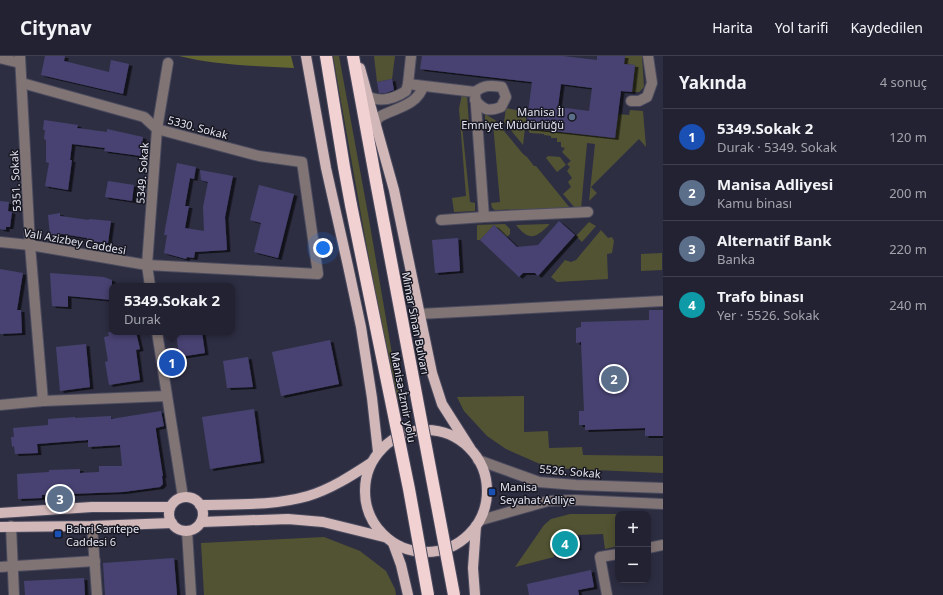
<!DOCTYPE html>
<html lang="tr">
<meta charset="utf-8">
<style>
:root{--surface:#222232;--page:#2e2f3e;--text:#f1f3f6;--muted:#a2a4ac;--line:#3f3f4d;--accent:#82d050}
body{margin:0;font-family:"Noto Sans",sans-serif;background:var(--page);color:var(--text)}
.controls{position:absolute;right:12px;bottom:12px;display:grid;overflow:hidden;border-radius:8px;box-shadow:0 2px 10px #0003}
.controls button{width:36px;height:36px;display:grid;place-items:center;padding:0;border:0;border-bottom:1px solid var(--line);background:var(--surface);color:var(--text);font:20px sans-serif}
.you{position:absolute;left:323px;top:192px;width:14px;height:14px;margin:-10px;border:3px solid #fff;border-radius:50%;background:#1a73e8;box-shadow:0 0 0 6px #1a73e833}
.badge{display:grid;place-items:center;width:26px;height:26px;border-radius:50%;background:var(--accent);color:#fff;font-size:13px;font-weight:700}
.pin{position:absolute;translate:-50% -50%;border:2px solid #fff;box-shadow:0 1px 4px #0006}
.popup{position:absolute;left:109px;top:227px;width:126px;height:52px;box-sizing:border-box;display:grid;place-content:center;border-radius:8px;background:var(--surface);filter:drop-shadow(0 1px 3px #0005);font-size:13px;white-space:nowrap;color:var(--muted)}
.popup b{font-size:15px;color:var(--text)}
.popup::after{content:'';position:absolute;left:50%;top:100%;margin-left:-8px;border:8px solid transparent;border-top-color:var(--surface)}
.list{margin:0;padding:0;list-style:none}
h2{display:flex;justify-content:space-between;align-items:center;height:52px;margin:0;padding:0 16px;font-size:17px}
h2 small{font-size:13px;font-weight:400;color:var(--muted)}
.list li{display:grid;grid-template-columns:26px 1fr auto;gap:12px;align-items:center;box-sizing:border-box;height:56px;padding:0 16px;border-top:1px solid var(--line)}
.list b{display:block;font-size:15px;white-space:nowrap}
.list p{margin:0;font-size:13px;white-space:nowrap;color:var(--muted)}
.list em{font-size:13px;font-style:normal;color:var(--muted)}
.map{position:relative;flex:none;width:663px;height:539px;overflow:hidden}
header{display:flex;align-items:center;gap:24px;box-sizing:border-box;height:56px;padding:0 20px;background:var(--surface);border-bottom:1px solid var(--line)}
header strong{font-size:19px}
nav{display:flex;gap:22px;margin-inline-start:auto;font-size:14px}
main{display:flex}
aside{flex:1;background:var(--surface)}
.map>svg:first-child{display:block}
.green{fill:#525332}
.forest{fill:#656731}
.building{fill:#464371;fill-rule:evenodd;filter:url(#shadow)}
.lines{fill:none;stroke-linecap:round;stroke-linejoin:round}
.minor-casing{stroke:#4b4b5f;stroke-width:12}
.major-casing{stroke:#4b4b5f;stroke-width:12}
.highway-casing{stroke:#4b4b5f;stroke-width:14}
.minor{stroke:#817474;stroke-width:10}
.major{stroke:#d2b7b8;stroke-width:10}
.highway{stroke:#f2d1d2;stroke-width:12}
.highway-bridge-casing{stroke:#4b4b5f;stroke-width:14;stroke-linecap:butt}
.highway-bridge{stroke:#f2d1d2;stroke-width:12}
.service-dot{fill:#5c6f8a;stroke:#171721;stroke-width:1.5}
.transit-dot{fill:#1a4fb4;stroke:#171721;stroke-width:1.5}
.labels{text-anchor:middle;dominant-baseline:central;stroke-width:3;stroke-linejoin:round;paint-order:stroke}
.poi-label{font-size:11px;fill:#e2e2f0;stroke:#171721;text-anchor:start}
.street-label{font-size:11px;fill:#e2e2f0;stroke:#171721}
</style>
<header>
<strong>Citynav</strong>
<nav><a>Harita</a><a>Yol tarifi</a><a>Kaydedilen</a></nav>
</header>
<main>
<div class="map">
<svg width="663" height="539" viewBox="0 0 663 539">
<defs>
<filter id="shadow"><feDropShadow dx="3.5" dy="2" stdDeviation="0" flood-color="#0009"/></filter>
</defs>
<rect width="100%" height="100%" fill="#2e2e43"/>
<g class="green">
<polygon points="333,0 339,0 368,158 400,344 394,345"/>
<polygon points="374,0 395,0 392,23 377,26"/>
<polygon points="625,0 642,0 644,31 639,36 632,36 635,9 624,8"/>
<polygon points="462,38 467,39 469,69 462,70 470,146 475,147 475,155 454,156 452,142 466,140 459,53"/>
<polygon points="506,52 527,56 523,89 504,66"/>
<polygon points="630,54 643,55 646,91 639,83 591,131 597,137 589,145 595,88 587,87 581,153 575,152 563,138 571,131 568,126 572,122 567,115 570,111 567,108 571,105 562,96 565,92 561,91 561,86 557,86 557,82 551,82 551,80 544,79 544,78 530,77 526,72 615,82 618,58 629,59"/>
<polygon points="485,58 495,64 523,98 527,101 534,110 536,110 570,152 495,154 492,152 491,147 500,146 493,68 485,68"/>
<polygon points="548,100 560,101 566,109 557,116 546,102"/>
<polygon points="589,166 596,170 582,186 576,180"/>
<polygon points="505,168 510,173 510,178 507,181 494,169 480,184 477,184 477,169"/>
<path d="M549,168V169C535,183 529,185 516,169Z"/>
<polygon points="601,174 608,182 612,181 614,185 612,197 607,198 608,223 557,226 551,221 565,204 571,206 576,204"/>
<polygon points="662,197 662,214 641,215 641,198"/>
<polygon points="524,340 524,376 548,375 549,392 582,391 583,399 663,400 663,417 549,412 506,393 487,380 464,355 457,341"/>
<polygon points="570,458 618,458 618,490 605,493 603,478 577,479 552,483 554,501 515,511 544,469 551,463"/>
<polygon points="324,481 360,495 386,515 395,533 396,539 204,539 201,487"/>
</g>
<path class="forest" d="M179,0H291L294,12C256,10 215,9 179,0Z"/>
<g class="building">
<polygon points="45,0 65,0 64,5 109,16 111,4 129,8 123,38 41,19"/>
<path d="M422,0H563L597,4V0H625L624,8L635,9L632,36L621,35L615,82L526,72L532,26L420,13ZM561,28L592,32L589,55L558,51Z"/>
<polygon points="392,23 394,34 386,37 379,37 377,26"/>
<polygon points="44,64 78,69 77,72 107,76 107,73 143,81 141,100 104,95 105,92 72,88 70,104 72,104 68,134 45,130 49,107 46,106 46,84 44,83 45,74 43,74"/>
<polygon points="177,107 196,111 194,123 190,122 185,150 189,150 185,172 204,175 203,151 208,126 201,124 200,114 233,120 225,161 227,194 195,196 194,202 187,201 186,203 164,197 167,179 164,179"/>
<polygon points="108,125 134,129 132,145 105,141"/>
<polygon points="259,129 294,138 278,202 254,196 261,167 250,164"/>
<polygon points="0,145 9,146 8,155 12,156 10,171 6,171 6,174 0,173"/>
<polygon points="60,157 60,160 89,164 89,163 111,165 108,187 87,185 87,182 62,178 50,180 48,159"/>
<polygon points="559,165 575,179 538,220 535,217 523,217 519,221 480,184 494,169 517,191 538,189"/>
<polygon points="458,182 460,215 435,217 432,184"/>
<polygon points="0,213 23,217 17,254 21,254 22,277 0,278"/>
<polygon points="50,217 104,221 112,224 112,244 68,240 68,251 52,250"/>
<polygon points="649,254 663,254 663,380 645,380 645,372 585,374 585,369 579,369 579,355 584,355 581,286 576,287 576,272 581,271 581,266 649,264"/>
<polygon points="108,276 136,276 140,293 136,294 140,324 109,329 105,306 108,305 104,281 109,280"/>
<polygon points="176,276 202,276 205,297 179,301"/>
<polygon points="330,284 339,328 281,340 272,296"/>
<polygon points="86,288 90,331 60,335 56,291"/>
<polygon points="248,301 253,331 227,332 223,305"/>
<polygon points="254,353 261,405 210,413 202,361"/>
<polygon points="161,355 164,370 156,372 156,375 163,420 162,420 163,428 160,431 123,436 42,439 42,442 18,443 17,418 49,416 49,414 80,413 80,417 99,416 99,410 122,410 120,389 88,391 88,384 37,388 38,397 15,398 14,390 12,391 11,381 14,381 13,372 48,369 48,363 75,361 75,362 111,360 111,363"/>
<polygon points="577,479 578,492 554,496 552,483"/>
<polygon points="174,502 177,539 105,539 103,507"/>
<polygon points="591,514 594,531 578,534 579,539 529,539 527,528"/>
<polygon points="84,522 85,539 25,539 24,525"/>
</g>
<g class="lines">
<g class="minor-casing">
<g id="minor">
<polyline points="20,0 30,189 43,345"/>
<polyline points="411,0 408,28 475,36 484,161 588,156"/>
<polyline points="0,2 20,7"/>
<path d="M475,36C484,29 490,29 502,31L506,41L501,51C488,56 484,54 475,44"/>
<path d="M367,40C381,47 394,43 406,35L408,28"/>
<polyline points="631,45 639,45 647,41 652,27 648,0"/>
<path d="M375,68L378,62L381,60C396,52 418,49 423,30"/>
<polyline points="441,164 484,161"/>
<polyline points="0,186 30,189 147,209 318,218 302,106 259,100 157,73 144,61 22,27"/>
<polyline points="150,230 147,209 157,73 168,7"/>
<polyline points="419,258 663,245"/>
<polyline points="157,276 183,441"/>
<polyline points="0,349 43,345 167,340"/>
<polyline points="478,404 539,426 576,429 663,432"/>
<polyline points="481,464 548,445 575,444 663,448"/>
<polyline points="11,470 14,539"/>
<polyline points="92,470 97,539"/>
<polyline points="187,475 191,539"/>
<polyline points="648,492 663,489"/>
<polyline points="0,511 95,505"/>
<polyline points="607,539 600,501 618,498"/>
</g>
</g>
<g class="major-casing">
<g id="major">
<polyline points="306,0 326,112 348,210 361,271 372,342 378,396"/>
<polyline points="360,12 394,134 432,317 442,348 470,392"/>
<circle cx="426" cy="435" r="61"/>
<circle cx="186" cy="458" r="17"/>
<path d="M200,449C236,448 273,450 308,440C331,433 351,420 371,407"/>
<polyline points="0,457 92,451 170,451"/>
<polyline points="201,466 288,463 323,466 384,481"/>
<polyline points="0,471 92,470 172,467"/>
<polyline points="393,487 401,509 408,539"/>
<polyline points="475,539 473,512 476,470"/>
</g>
</g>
<g class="highway-casing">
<g id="highway">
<polyline points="326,0 344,111 351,149"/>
<polyline points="353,0 377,131"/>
</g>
</g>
<use href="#minor" class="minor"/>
<use href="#major" class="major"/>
<use href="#highway" class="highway"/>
<g class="highway-bridge-casing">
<g id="highway-bridge">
<polyline points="377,131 454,539"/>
<polyline points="351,149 409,433 428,539"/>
</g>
</g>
<use href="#highway-bridge" class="highway-bridge"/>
</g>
<circle class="service-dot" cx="572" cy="61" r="4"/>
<g class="transit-dot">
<rect x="488" y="432" width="8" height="8" rx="2"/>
<rect x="54" y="474" width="8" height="8" rx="2"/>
</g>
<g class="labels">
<g class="poi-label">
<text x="564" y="55" text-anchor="end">Manisa İl<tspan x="564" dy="13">Emniyet Müdürlüğü</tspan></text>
<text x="500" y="430">Manisa<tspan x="500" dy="13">Seyahat Adliye</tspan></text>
<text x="66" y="472">Bahri Sarıtepe<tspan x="66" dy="13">Caddesi 6</tspan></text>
</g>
<g class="street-label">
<text transform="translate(198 71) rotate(15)">5330. Sokak</text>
<text transform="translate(142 117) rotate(-86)">5349. Sokak</text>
<text transform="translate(15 125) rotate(-93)">5351. Sokak</text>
<text transform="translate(75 185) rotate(10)">Vali Azizbey Caddesi</text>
<text transform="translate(416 267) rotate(79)">Mimar Sinan Bulvarı</text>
<text transform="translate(404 341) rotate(79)">Manisa-İzmir yolu</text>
<text transform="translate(570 415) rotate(5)">5526. Sokak</text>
</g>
</g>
</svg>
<div class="controls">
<button>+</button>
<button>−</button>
</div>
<div class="you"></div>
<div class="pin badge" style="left:172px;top:307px;background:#1a4fb4">1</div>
<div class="popup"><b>5349.Sokak 2</b>Durak</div>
<div class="pin badge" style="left:614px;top:323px;background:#5c6f8a">2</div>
<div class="pin badge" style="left:60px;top:443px;background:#5c6f8a">3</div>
<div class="pin badge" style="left:565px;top:488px;background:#0f9aa8">4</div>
</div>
<aside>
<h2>Yakında<small>4 sonuç</small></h2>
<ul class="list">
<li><span class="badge" style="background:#1a4fb4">1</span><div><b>5349.Sokak 2</b><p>Durak · 5349. Sokak</p></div><em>120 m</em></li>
<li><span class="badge" style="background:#5c6f8a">2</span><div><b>Manisa Adliyesi</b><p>Kamu binası</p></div><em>200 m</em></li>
<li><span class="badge" style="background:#5c6f8a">3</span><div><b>Alternatif Bank</b><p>Banka</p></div><em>220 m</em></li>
<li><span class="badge" style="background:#0f9aa8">4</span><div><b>Trafo binası</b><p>Yer · 5526. Sokak</p></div><em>240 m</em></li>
</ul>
</aside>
</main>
